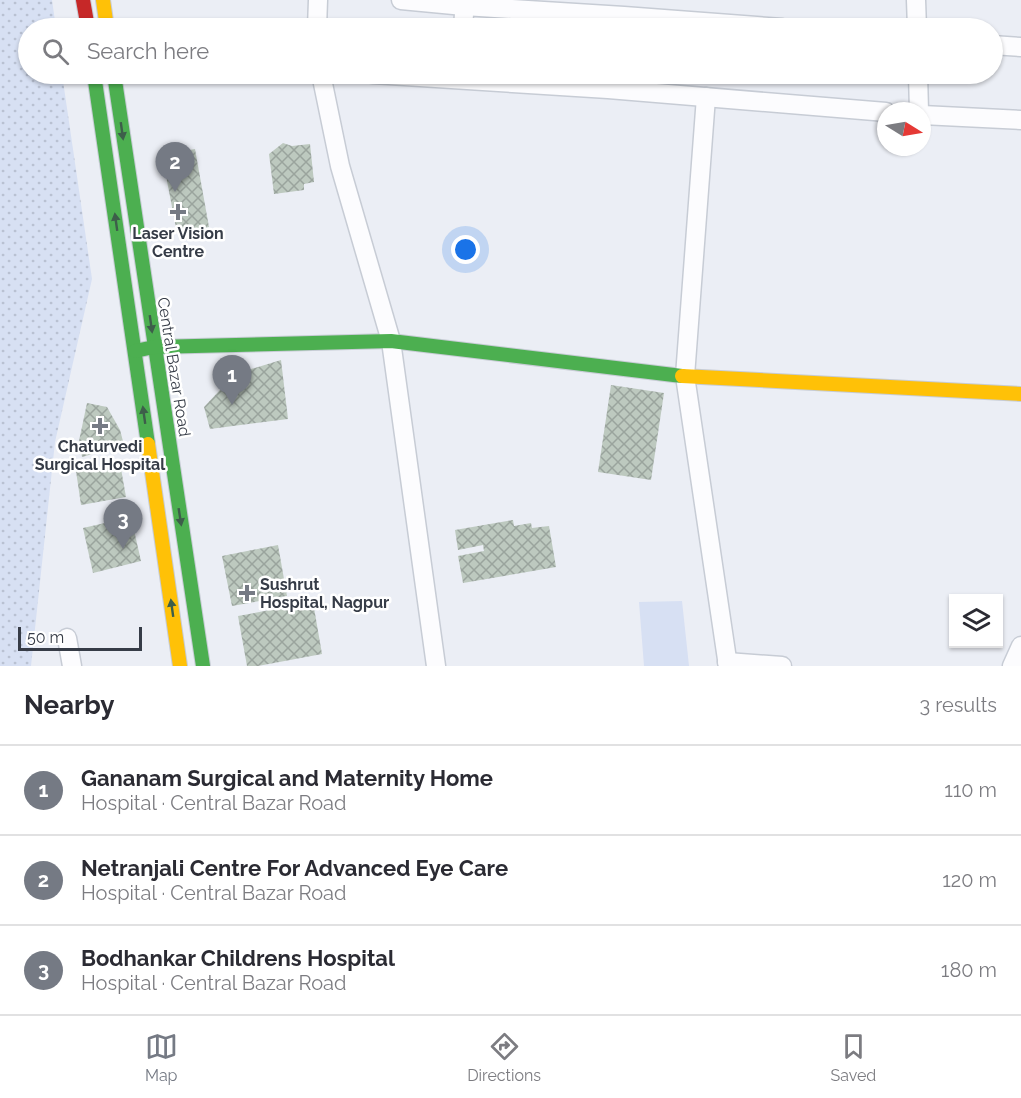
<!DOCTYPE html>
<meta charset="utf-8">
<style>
:root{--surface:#fff;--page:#f2f2f3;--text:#2b2b33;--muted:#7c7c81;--line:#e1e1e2;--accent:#757a84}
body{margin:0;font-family:Raleway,sans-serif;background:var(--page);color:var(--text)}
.controls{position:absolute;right:18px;bottom:18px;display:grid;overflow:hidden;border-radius:0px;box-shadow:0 2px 4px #0004}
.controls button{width:54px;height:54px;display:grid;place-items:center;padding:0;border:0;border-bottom:2px solid var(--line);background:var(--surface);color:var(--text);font:30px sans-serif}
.compass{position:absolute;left:877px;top:102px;width:54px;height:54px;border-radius:50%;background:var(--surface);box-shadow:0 2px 4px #0004;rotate:101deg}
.scale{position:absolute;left:18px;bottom:15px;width:124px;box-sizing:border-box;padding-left:6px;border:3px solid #363c47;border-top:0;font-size:16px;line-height:21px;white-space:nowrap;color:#363c47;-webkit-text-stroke:4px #fff;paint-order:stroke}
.you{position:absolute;left:466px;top:250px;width:21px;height:21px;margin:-15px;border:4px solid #fff;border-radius:50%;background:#1a73e8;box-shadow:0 0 0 9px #1a73e833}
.badge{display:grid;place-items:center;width:39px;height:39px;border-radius:50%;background:var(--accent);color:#fff;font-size:20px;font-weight:700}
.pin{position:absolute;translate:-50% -50px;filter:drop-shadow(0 2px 3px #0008)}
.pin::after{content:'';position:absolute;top:32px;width:21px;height:18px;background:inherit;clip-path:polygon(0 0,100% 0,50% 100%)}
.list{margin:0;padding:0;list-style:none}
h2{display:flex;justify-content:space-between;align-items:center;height:78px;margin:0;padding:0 24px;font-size:26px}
h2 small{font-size:20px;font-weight:400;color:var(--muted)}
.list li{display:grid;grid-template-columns:39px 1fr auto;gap:18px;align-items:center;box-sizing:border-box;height:90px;padding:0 24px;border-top:2px solid var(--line)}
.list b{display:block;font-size:22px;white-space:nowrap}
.list p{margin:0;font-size:20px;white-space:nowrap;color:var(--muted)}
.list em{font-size:20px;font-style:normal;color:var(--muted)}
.icon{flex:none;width:33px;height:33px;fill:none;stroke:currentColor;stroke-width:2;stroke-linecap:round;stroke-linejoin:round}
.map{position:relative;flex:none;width:1021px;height:666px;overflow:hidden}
.search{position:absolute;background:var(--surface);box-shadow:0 2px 4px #0004;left:18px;right:18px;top:18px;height:66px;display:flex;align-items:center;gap:15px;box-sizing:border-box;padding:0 21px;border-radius:33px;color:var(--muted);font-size:22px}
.sheet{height:348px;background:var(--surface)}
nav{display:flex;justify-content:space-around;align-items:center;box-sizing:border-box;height:84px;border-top:2px solid var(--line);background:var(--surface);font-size:16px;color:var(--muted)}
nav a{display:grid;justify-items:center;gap:3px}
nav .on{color:var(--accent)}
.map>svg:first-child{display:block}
.grass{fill:url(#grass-dots)}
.park{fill:#d7e0f3}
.building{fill:url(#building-cross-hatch)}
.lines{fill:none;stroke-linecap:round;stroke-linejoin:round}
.street-casing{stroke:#c7ccd5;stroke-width:21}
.fast-casing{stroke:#c7ccd5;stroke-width:16}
.slow-casing{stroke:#c7ccd5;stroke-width:16}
.jam-casing{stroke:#c7ccd5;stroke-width:16}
.street{stroke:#fcfcfe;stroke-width:18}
.fast{stroke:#4caf50;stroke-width:14}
.slow{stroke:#ffc107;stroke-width:14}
.jam{stroke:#c62828;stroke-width:14}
.oneway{fill:#3d5e4a}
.poi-dot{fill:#757a84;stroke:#fff;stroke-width:2}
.labels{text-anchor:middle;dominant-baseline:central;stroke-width:5;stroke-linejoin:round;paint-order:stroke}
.poi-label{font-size:16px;font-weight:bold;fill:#363c47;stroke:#fff}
.street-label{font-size:16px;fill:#363c47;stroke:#fff}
</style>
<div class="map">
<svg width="1021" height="666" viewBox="0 0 1021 666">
<defs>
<pattern id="grass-dots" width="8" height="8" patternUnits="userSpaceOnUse" patternTransform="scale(1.5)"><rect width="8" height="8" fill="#d7e0f3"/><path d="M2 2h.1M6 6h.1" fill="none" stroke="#b9c1d2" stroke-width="1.8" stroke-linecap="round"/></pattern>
<pattern id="building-cross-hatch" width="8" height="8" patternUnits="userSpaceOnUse" patternTransform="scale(1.5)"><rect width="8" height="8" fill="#bdc9bf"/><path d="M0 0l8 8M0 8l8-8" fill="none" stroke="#9aa49d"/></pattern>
</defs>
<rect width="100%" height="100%" fill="#ebeef5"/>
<polygon class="grass" points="0,0 52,0 56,28 28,28 28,74 62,74 92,279 55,442 31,666 0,666"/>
<polygon class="park" points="682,601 689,666 644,666 639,602"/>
<g class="building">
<polygon points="283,143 292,146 310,144 314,182 304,184 304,190 274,194 269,154"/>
<polygon points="195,149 209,227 177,233 162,155"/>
<polygon points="281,360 288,419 210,429 204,407 235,374"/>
<polygon points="611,385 664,393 651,480 598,472"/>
<polygon points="87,403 107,407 120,430 124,445 82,457 79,441"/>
<polygon points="120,463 126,497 81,505 76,471"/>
<polygon points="131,517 141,561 93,573 83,528"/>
<polygon points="513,520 514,526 531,523 532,528 549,526 556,567 463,583 458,556 484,551 483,545 458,550 455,530"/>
<polygon points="278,545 287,596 232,606 222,556"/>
<polygon points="313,602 322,654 258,666 247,666 238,616"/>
</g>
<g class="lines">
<g class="street-casing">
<g id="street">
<polyline points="401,0 464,6 624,16 782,28"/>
<polyline points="916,0 917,28"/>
<polyline points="317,28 318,0"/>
<polyline points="463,28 465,0"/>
<polyline points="992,45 1021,47"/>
<polyline points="321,74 340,166 391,341 436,666"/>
<polyline points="373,74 608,89 886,112"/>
<polyline points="918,74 919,111"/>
<polyline points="706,97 685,376 728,666"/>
<polyline points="922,115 1021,120"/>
<polyline points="67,638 72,666"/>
<polyline points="727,662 782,666"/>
<polyline points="1012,666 1021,646"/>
</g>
</g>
<g class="fast-casing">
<g id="fast">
<polyline points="94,74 148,444"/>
<polyline points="114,74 203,666"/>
<polyline points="135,351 154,347 391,341 682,376"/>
</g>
</g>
<g class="slow-casing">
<g id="slow">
<polyline points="103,0 107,28"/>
<polyline points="682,376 1021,394"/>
<polyline points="148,444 180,666"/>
</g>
</g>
<g class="jam-casing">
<polyline id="jam" points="83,0 88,28"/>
</g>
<use href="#street" class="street"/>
<use href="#fast" class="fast"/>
<use href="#slow" class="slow"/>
<use href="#jam" class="jam"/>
</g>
<defs><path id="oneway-solid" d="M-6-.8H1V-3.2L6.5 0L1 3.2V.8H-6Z" transform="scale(1.5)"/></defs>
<g class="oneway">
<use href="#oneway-solid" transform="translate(122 131) rotate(82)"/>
<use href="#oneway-solid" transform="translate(116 222) rotate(-98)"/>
<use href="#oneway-solid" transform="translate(151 324) rotate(82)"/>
<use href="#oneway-solid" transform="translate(144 415) rotate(-98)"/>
<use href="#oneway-solid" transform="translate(180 517) rotate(81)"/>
<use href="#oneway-solid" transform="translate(172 608) rotate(-98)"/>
</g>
<g class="poi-dot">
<path d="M175 203h6v6h6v6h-6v6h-6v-6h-6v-6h6z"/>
<path d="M97 417h6v6h6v6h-6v6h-6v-6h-6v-6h6z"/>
<path d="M244 584h6v6h6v6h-6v6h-6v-6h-6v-6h6z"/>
</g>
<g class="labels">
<g class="poi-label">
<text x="178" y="233">Laser Vision<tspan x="178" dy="18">Centre</tspan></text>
<text x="100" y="446">Chaturvedi<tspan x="100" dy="18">Surgical Hospital</tspan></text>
<text x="260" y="584" text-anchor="start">Sushrut<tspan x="260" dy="18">Hospital, Nagpur</tspan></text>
</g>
<g class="street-label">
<text transform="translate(174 367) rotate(81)">Central Bazar Road</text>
</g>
</g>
</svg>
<div class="controls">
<button><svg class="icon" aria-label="layers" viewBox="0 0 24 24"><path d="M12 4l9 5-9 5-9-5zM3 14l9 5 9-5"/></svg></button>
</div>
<svg class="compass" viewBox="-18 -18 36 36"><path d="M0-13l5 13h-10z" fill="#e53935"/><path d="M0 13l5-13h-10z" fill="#7c7c81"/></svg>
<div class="scale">50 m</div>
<div class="you"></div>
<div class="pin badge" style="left:232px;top:405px">1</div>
<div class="pin badge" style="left:175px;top:192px">2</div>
<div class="pin badge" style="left:123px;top:549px">3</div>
<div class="search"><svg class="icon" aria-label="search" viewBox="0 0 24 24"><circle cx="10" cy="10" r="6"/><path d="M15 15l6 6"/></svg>Search here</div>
</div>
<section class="sheet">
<h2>Nearby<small>3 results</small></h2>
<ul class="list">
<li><span class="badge">1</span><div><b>Gananam Surgical and Maternity Home</b><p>Hospital · Central Bazar Road</p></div><em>110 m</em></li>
<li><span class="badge">2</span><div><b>Netranjali Centre For Advanced Eye Care</b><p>Hospital · Central Bazar Road</p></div><em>120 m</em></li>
<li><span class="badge">3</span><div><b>Bodhankar Childrens Hospital</b><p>Hospital · Central Bazar Road</p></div><em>180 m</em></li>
</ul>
</section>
<nav>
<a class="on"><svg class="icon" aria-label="map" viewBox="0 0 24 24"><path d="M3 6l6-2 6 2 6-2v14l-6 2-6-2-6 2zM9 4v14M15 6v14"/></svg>Map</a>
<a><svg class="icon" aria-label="directions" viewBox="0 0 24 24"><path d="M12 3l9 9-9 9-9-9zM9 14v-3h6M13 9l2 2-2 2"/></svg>Directions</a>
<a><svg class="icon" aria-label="saved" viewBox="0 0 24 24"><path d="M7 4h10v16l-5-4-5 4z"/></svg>Saved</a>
</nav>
